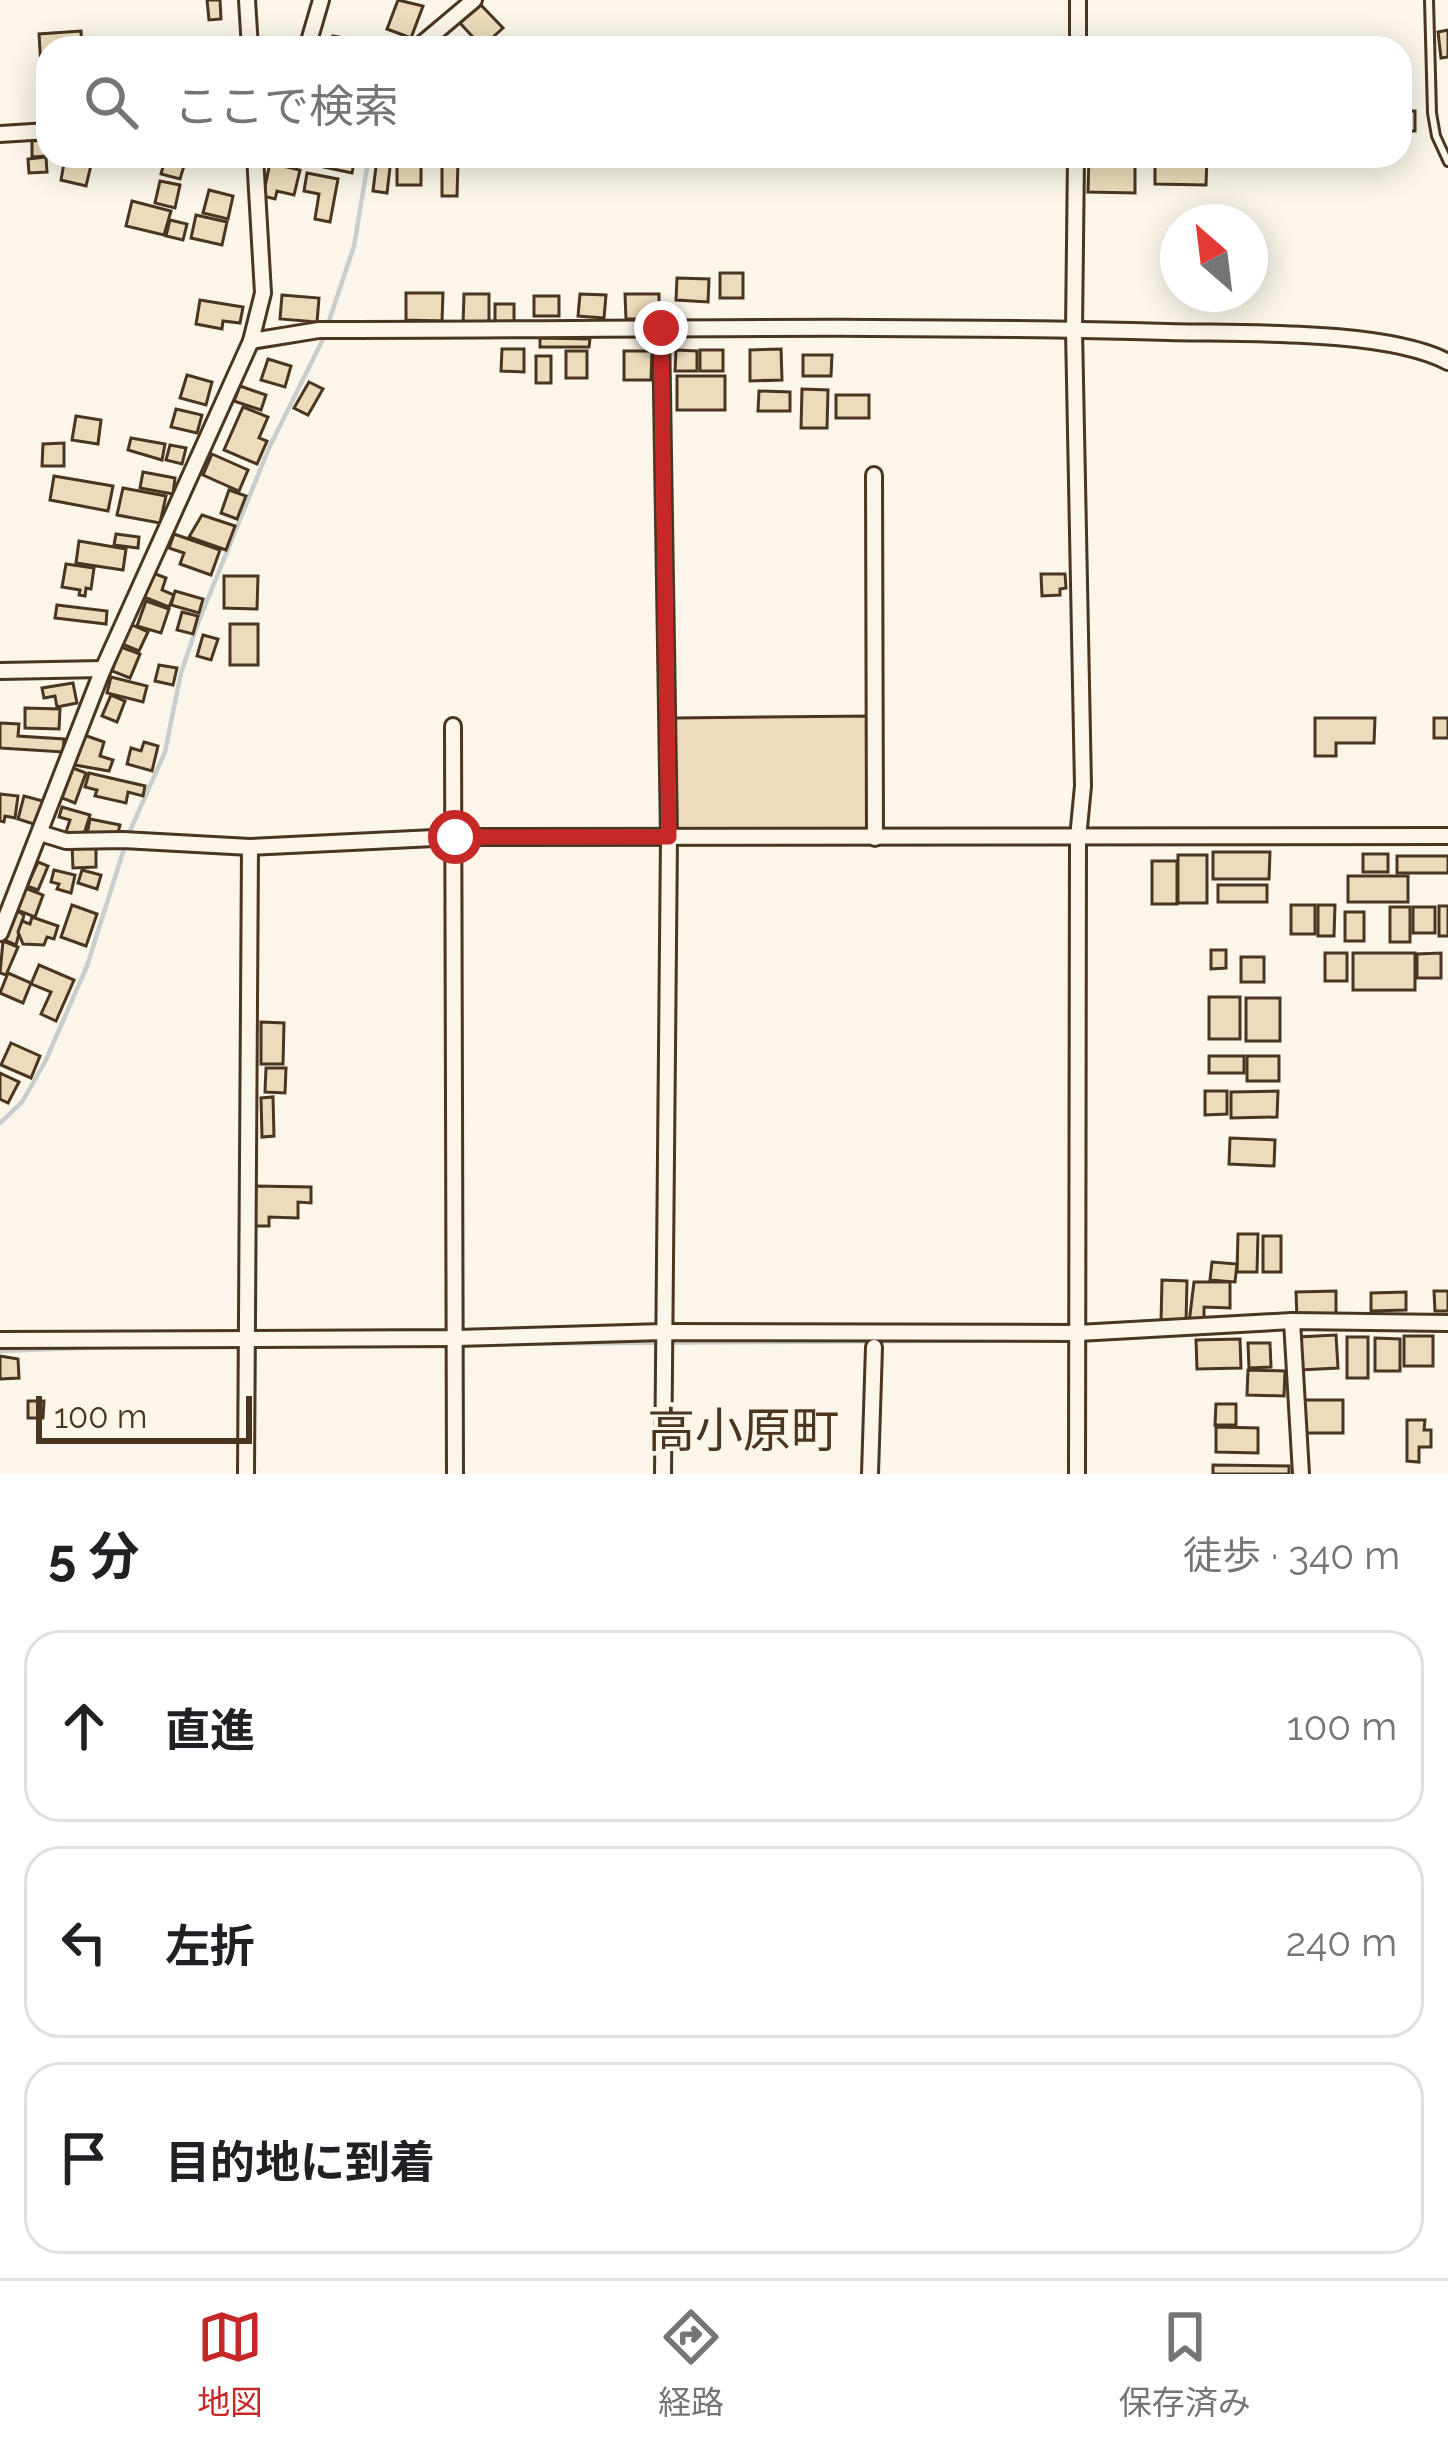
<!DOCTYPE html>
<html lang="ja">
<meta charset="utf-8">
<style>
:root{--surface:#fff;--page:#f2f2f2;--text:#202124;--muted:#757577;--line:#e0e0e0;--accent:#c62828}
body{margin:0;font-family:Raleway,"Noto Sans JP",sans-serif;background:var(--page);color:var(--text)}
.compass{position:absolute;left:1160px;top:204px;width:108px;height:108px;border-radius:50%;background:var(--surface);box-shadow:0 6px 30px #0003;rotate:332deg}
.scale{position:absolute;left:36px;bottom:30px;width:216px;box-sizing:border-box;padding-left:12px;border:6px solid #4a3520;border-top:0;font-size:33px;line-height:42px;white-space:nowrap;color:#4a3520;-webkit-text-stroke:9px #fbf6e9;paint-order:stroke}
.stop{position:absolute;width:36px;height:36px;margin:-27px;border:9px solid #c62828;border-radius:50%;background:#fff}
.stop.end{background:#c62828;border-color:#fff;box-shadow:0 3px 12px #0008}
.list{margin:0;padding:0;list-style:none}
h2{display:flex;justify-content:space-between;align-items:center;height:156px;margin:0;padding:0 48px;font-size:51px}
h2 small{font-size:39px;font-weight:400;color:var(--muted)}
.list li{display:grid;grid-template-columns:78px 1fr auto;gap:36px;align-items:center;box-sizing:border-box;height:192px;margin:0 24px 24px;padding:0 24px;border:3px solid var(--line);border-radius:36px}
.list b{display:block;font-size:45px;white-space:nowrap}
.list em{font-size:39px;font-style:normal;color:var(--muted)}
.icon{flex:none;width:66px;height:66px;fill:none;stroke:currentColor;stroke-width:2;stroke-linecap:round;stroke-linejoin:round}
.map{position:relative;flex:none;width:1448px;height:1474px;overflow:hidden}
.search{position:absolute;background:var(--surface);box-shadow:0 6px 30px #0003;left:36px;right:36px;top:36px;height:132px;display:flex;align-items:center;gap:30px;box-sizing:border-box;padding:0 42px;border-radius:36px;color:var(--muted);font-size:45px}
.sheet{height:804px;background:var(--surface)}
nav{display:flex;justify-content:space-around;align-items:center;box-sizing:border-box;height:168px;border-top:3px solid var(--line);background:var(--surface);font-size:33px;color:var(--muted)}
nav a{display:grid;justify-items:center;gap:6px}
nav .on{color:var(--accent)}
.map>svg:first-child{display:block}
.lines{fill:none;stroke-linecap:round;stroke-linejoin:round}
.stream{stroke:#c9cecd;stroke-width:4.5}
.building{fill:#ecdcbc;stroke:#4a3520;stroke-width:3}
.service-casing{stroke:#4a3520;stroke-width:12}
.minor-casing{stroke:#4a3520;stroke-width:20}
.service{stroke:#fbf6e9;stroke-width:6}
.minor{stroke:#fbf6e9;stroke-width:14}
.route{stroke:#c62828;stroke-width:15}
.labels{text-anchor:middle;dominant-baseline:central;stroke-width:9;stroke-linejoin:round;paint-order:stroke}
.quarter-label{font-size:48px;fill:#4a3520;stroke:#fbf6e9}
</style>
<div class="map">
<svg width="1448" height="1474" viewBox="0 0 1448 1474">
<rect width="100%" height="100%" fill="#fbf6e9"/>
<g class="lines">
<g class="stream">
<polyline points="328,324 354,246 369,156"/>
<polyline points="0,1123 22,1102 45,1062 87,966 129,833 165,752 181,673 198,623 269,448 325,335"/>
<polyline points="480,1344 1050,1340"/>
<polyline points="0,1351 132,1346"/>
</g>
</g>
<g class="building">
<polygon points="207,0 220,0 221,19 209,20"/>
<polygon points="398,0 423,6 411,38 387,29"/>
<polygon points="480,4 503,28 482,47 460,23"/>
<polygon points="1448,30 1448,57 1441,58 1438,32"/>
<polygon points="81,31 82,48 48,48 48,115 44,115 39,34"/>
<polygon points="333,36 361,41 360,48 331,48"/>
<rect x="1400" y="111" width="15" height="20"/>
<polygon points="48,140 48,156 32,157 32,141"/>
<polygon points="166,156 187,156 180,179 161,174"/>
<polygon points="326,156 362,156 355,157 352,173 324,167"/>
<rect x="397" y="156" width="24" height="29"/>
<polygon points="1089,156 1135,157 1135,193 1088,192"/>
<polygon points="1155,156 1207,156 1206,185 1155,184"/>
<polygon points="46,157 47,172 29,173 28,159"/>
<polygon points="377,158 391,159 387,193 373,191"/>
<polygon points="442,162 458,162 457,196 442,196"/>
<polygon points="64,163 91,165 86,186 61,180"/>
<polygon points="270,163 300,170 294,195 277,191 275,199 263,196"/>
<polygon points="307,173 338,179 330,222 315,219 319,194 304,191"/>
<polygon points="160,181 180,185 175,208 155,203"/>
<polygon points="209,190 233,196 228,219 203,213"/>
<polygon points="132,201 171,211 164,235 126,226"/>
<polygon points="196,215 227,222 222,245 191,238"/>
<polygon points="170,220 187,224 183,240 166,236"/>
<rect x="720" y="273" width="23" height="25"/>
<polygon points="677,278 709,279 708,302 676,300"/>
<polygon points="406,293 443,293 442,321 406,320"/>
<polygon points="464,294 489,294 489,326 463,325"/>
<polygon points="580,294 606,295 604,318 578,316"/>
<polygon points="625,294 659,294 659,319 626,319"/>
<polygon points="282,295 319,298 317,322 280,319"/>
<rect x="534" y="296" width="25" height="20"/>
<polygon points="200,300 243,307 240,323 223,321 222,329 196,324"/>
<polygon points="495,304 514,304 514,325 495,324"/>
<polygon points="540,338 590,339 589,347 540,347"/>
<polygon points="502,349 524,349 524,372 501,371"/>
<polygon points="781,349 782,380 750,381 750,350"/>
<polygon points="676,350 697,351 697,371 675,371"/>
<rect x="700" y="350" width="23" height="21"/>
<rect x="566" y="351" width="21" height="27"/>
<polygon points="624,351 652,351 651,380 624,380"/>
<polygon points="803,355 832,355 831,376 803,376"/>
<rect x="536" y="356" width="15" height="27"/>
<polygon points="268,359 291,366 285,387 261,380"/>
<polygon points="187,375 212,382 206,405 180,398"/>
<rect x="677" y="376" width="48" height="34"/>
<polygon points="309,382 323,389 308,415 294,408"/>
<polygon points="240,386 266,395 261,410 234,401"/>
<polygon points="802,389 828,390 827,428 801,428"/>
<polygon points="759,391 790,392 790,411 758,411"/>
<rect x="836" y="395" width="33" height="23"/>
<polygon points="243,407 268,417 259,438 267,441 257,464 224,450"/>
<polygon points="176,409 202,415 197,433 171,427"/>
<polygon points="76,416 101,420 98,444 72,440"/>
<polygon points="131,438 165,444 162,460 128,450"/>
<polygon points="64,443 64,466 42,466 43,444"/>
<polygon points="170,445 186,448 182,464 166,460"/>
<polygon points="212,454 248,470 239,491 203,475"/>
<polygon points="143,472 175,478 173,494 140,488"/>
<polygon points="54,476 113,486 108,511 50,500"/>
<polygon points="123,488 166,496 160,523 117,515"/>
<polygon points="229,490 246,496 237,519 221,513"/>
<polygon points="202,515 235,526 226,550 189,537"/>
<polygon points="116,534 139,537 138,548 114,545"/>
<polygon points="174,534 220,550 211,575 180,564 184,553 169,548"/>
<polygon points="79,541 126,549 123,570 76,563"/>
<polygon points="66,564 94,568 91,589 86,588 85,596 79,595 80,590 62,587"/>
<polygon points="153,573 166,578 162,590 174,595 169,607 144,597"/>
<polygon points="1041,574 1065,574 1066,588 1060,589 1060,595 1042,596"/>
<polygon points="224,576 258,576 257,609 224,608"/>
<polygon points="175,591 203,599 199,613 171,605"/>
<polygon points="146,601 169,609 161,633 137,626"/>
<polygon points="57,605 107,611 106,624 55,618"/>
<polygon points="182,612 198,616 193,634 177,630"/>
<polygon points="130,624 148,632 139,651 122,644"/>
<rect x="230" y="624" width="28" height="41"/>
<polygon points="203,635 218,639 211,660 197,656"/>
<polygon points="121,647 140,654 130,678 112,671"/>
<polygon points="159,665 177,668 173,685 155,681"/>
<polygon points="111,677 147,686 143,702 107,693"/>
<polygon points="73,683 77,703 57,707 55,696 44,698 42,688"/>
<polygon points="111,695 125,701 117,722 102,716"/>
<polygon points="25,708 60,709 59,729 25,728"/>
<polygon points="872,716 873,832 675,833 675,718"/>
<polygon points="1315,718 1375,718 1374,743 1336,743 1336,756 1315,756"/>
<rect x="1434" y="718" width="14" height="20"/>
<polygon points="0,723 19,724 18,736 64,739 63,752 0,748"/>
<polygon points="84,735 104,742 100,756 113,760 109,771 75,765"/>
<polygon points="144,742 158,746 152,771 127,764 131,748 141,751"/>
<polygon points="73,768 86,773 75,803 62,798"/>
<polygon points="89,773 145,786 143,796 128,792 126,803 95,796 97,790 85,787"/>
<polygon points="0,794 18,796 15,818 5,816 4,822 0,821"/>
<polygon points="24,796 43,801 37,825 18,819"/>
<polygon points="62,807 90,815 83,837 66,832 70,820 59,817"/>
<polygon points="90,819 120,825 116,841 87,835"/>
<polygon points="96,844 96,867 73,868 72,845"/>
<polygon points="1213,852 1270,852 1269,879 1213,879"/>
<rect x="1363" y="854" width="25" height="18"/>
<rect x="1178" y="855" width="29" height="48"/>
<rect x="1397" y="856" width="51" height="17"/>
<rect x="1152" y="861" width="25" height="43"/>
<polygon points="38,862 48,866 38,890 27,886"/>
<polygon points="54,870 75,875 71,893 57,889 59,884 51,882"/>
<polygon points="82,870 101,875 97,889 78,883"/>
<rect x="1348" y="876" width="60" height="26"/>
<rect x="1218" y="885" width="49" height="17"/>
<polygon points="25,888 43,895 35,917 17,910"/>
<polygon points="72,905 97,914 86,946 61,937"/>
<rect x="1291" y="905" width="24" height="29"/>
<polygon points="1318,905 1335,905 1334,936 1318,936"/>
<rect x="1439" y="906" width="9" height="30"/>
<rect x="1390" y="907" width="20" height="35"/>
<rect x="1413" y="907" width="22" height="26"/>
<polygon points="17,911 24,915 16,945 4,940"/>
<rect x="1345" y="912" width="19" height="29"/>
<polygon points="32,917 58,926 54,939 47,937 44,945 23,944 18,932 22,921 30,924"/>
<polygon points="3,941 18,947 6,975 0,973"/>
<polygon points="1211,950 1226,950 1226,968 1211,969"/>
<rect x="1325" y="953" width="22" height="28"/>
<rect x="1353" y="953" width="62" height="37"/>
<polygon points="1441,953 1441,978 1417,978 1417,954"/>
<rect x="1241" y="957" width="23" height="25"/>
<polygon points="39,965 74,980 56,1021 41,1014 51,992 31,984"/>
<polygon points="8,973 31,983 23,1003 0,993"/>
<rect x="1209" y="997" width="31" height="42"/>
<rect x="1246" y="998" width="34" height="43"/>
<polygon points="261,1022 284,1023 283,1064 261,1064"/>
<polygon points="11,1043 40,1056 31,1078 1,1065"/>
<rect x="1209" y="1056" width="35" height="17"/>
<rect x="1247" y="1056" width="32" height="25"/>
<polygon points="266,1068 286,1068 285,1093 265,1092"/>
<polygon points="0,1073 19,1082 8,1103 0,1099"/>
<polygon points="1205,1091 1227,1091 1227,1114 1205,1115"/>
<polygon points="1278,1091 1277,1117 1231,1118 1231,1092"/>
<polygon points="273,1097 274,1136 262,1137 261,1098"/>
<polygon points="1230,1138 1275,1140 1274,1166 1229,1164"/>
<polygon points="255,1186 311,1187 311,1203 298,1202 298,1218 269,1217 269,1226 254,1226"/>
<polygon points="1238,1234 1258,1234 1257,1272 1237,1272"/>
<rect x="1263" y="1236" width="18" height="36"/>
<polygon points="1212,1262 1237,1264 1235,1282 1210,1280"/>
<polygon points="1162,1280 1187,1281 1186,1323 1161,1323"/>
<polygon points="1194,1282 1230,1282 1230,1308 1204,1307 1204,1323 1189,1323"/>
<polygon points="1336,1291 1336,1317 1297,1318 1296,1292"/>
<polygon points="1434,1291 1448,1291 1448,1311 1435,1311"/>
<polygon points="1406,1292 1406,1310 1371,1311 1371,1293"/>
<polygon points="1336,1335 1338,1368 1300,1370 1298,1337"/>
<rect x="1404" y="1336" width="29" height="30"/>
<rect x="1347" y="1337" width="21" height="41"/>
<polygon points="1375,1338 1400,1339 1400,1371 1375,1371"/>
<polygon points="1240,1339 1241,1368 1197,1369 1196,1340"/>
<polygon points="1248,1343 1270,1343 1271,1367 1249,1368"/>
<polygon points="0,1356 18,1359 19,1378 0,1379"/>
<polygon points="1248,1370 1285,1371 1284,1396 1247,1395"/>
<rect x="1304" y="1400" width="39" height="33"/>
<polygon points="28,1401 44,1401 43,1418 28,1418"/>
<polygon points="1216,1404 1236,1404 1236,1425 1215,1425"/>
<polygon points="1407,1420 1425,1420 1424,1430 1431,1430 1431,1447 1419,1447 1419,1462 1407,1461"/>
<polygon points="1216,1427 1258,1428 1258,1453 1216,1452"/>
<polygon points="1213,1465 1289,1466 1289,1474 1213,1474"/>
</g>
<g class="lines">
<g class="service-casing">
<polyline id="service" points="1429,0 1432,113 1436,136 1448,162"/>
</g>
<g class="minor-casing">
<g id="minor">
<polyline points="247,0 250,48"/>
<polyline points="1078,0 1078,48"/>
<polyline points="307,48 321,0"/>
<polyline points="417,48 474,0"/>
<polyline points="0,134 48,131"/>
<polyline points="1076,156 1074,330 1083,786 1078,838 1077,1474"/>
<polyline points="661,328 669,837 663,1474"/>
<path d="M251,341L319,330C602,330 886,324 1168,332C1242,334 1386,329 1448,362"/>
<polyline points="874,475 875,838"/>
<polyline points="0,671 103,669"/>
<polyline points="453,726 455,1474"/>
<polyline points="40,833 66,841 123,840 250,847 455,837 1448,836"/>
<polyline points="0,933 103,669 251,341 263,293 255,156"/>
<polyline points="1292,1321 1301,1474"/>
<polyline points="0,1340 456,1338 664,1332 1078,1333 1292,1321 1448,1323"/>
<polyline points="246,1474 250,847"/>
<polyline points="870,1474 874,1347"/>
</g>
</g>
<use href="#service" class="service"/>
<use href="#minor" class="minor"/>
</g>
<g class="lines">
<polyline class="route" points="455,837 669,837 661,328"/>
</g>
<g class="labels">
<g class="quarter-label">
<text x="743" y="1430">高小原町</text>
</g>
</g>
</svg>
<svg class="compass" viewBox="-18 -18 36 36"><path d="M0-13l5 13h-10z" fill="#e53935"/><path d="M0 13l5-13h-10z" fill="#757577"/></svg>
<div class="scale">100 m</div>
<div class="stop" style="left:455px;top:837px"></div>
<div class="stop end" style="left:661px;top:328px"></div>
<div class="search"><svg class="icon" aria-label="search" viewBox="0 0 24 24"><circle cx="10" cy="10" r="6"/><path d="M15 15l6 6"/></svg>ここで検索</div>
</div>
<section class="sheet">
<h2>5 分<small>徒歩 · 340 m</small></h2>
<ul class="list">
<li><svg class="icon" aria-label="ahead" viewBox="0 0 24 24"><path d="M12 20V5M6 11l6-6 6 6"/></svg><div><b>直進</b></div><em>100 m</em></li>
<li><svg class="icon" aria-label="left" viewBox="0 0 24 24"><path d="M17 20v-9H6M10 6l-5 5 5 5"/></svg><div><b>左折</b></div><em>240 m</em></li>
<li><svg class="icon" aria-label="arrive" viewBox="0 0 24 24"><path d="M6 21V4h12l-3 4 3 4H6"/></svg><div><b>目的地に到着</b></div></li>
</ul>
</section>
<nav>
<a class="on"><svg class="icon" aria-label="map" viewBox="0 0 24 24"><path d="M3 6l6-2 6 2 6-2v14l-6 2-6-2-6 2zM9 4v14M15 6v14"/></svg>地図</a>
<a><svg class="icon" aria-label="directions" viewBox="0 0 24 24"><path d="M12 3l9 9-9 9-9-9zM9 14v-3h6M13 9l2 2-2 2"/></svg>経路</a>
<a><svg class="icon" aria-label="saved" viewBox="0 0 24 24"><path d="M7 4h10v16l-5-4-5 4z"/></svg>保存済み</a>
</nav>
